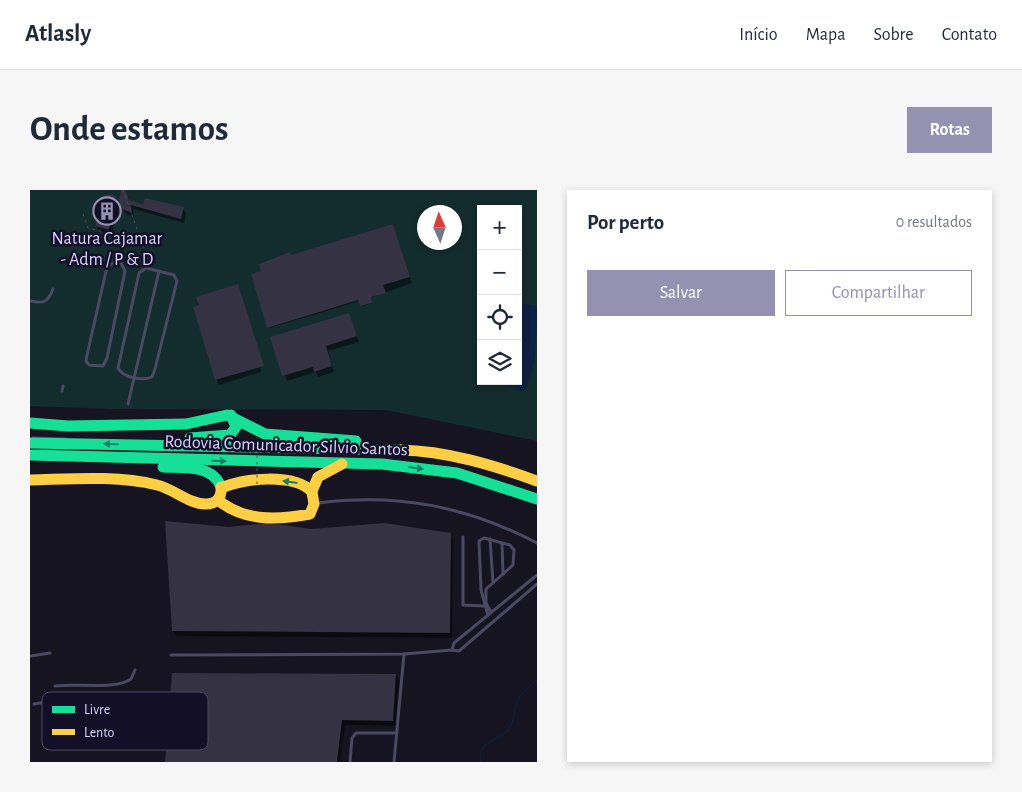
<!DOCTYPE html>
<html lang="pt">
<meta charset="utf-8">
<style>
:root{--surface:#fff;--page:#f6f6f7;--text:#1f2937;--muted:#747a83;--line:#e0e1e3;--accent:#9591b1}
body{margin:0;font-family:"Alegreya Sans",sans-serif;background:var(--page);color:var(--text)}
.controls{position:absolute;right:15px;top:15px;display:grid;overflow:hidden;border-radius:0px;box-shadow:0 2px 8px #0003}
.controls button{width:45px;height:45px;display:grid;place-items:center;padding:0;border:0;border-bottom:1px solid var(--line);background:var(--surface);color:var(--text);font:25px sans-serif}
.compass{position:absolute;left:387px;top:15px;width:45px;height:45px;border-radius:50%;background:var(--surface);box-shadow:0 2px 8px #0003;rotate:357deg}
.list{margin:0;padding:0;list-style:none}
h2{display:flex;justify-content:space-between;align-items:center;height:65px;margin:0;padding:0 20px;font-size:21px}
h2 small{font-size:16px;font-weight:400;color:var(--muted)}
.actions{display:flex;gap:10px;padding:15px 20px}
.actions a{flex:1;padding:11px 0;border:1px solid var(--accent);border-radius:0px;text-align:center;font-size:18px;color:var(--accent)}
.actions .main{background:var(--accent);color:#fff}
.icon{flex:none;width:28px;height:28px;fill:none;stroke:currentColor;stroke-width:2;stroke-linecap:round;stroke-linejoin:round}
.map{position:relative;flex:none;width:507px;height:572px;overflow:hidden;border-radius:0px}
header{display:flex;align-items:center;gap:30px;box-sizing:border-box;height:70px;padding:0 25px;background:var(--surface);border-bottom:1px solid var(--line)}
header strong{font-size:24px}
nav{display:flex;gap:28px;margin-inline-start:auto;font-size:18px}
.intro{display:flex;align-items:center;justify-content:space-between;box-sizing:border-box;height:120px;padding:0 30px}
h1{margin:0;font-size:35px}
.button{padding:12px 22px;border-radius:0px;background:var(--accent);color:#fff;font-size:18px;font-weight:700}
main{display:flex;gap:30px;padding:0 30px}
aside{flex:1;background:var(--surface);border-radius:0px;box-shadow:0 2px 8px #0003}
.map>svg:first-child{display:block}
.green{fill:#132c2d;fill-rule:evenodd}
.water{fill:#0d2144}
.shadow{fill:#0007}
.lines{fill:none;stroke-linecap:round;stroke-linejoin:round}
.stream{stroke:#0d2144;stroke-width:1}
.building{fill:#343243}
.path{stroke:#44505f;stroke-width:1;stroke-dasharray:2.5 4;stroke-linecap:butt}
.lane{stroke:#4a4962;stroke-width:3}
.fast{stroke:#16e098;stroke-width:11}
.slow{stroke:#ffcf43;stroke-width:11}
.path-bridge{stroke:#44505f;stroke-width:1;stroke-dasharray:2.5 4;stroke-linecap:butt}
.oneway{fill:#158265}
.labels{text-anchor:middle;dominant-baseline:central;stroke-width:5;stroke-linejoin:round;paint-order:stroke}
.poi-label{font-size:18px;fill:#d9d4ff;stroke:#130f26}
.street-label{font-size:18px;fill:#d9d4ff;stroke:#130f26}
.key{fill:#130f26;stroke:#4e4a67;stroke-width:1}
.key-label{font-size:14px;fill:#d9d4ff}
</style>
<header>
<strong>Atlasly</strong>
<nav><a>Início</a><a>Mapa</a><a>Sobre</a><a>Contato</a></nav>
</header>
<div class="intro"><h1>Onde estamos</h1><a class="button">Rotas</a></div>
<main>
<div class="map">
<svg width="507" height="572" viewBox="0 0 507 572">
<rect width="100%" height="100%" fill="#161421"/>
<path class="green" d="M0,0H507V251L356,220L82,219L0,216ZM451,19H488V191H451ZM394,22H424V52H394Z"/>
<path class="water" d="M488,113L507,116C507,138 507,186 493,201L468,191H488Z"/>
<g class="shadow">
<polygon points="92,0 96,0 100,12 153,18 156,24 154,33 103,19 104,27 96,24 93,18"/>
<polygon points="85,8 89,13 82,44 69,41 66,36"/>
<polygon points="363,36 382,93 340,108 342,113 332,116 330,111 239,138 236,131 233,82 261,67"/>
<polygon points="318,124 329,152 298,161 304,182 288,187 286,182 257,191 242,148"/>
<polygon points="230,177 231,182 189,195 186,189"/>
<polygon points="199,338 420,344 423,349 422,448 146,446 143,440"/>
<polygon points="366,485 369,490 365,536 315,535 310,572 136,572"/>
</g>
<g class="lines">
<path class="stream" d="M451,572C446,554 465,551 476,542C485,534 483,520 488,510C491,502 501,496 507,490"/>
</g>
<g class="building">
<polygon points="91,0 96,0 99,10 113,14 115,8 154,17 151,29 101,15 102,23 92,19 89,10"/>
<polygon points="76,4 86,6 79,40 65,36"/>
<polygon points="363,34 380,87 353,95 356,103 341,107 342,113 330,116 328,110 237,138 221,84 231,81 229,74 260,62 261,65"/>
<polygon points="208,94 234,176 185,190 163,117 169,115 166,107"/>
<polygon points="319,123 327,146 296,156 302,176 284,182 283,177 252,186 240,147"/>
<polygon points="135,331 199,337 239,333 281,339 354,333 421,343 420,443 142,441"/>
<polygon points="142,483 366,484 363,531 312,530 307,572 135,572"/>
</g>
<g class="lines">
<g class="path">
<polyline points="93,0 120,75"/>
<polyline points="53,24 58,38 106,50"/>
</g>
<g class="lane">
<polygon points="85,72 91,73 95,81 77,168 73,176 59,175 56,171 57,165 77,77"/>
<path d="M116,78L144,85L147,91L125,179L122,187C113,191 93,188 88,178L109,83Z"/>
<path d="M0,111C14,114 18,112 23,99"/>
<polyline points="32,201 33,196"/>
<polyline points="98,214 129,81"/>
<polyline points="3,248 36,249"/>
<path d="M288,313C368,303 436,316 507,353"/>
<polyline points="433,347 433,415 454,416"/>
<polyline points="460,349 463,393"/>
<polyline points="472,353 473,384"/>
<polyline points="507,385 430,448 424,453 422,460 429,461 507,394"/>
<polyline points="458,425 451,400 449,351 454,348 480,355 484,360 483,375 456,399 456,413 461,422"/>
<polyline points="141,465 374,464 422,460"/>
<polyline points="1,466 20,463"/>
<path d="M25,496C47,493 85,500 101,489L105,480"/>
<polyline points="4,514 27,510"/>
<polyline points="320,572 322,548 326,543 367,543"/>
<polyline points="364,572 374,464"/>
</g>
<g class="fast">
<polyline points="0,233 38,236 156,234 197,225 235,244 326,251"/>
<polyline points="160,248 200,245 206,237 201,225"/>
<polyline points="0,253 370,260"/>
<polyline points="0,265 352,274 427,283 507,309"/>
<path d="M133,277C153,278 183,274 191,297"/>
</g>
<g class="slow">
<path d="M370,260C417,261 463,275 507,291"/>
<path d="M0,290C42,289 85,285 127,295C144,299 158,314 176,314C187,314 192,307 191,297"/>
<polyline points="282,301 288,287 312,274"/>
<path d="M188,310C214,332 248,330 280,324L284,314L282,302C265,283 212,288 192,298"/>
</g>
<polyline class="path-bridge" points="227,246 227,298"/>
</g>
<defs><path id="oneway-solid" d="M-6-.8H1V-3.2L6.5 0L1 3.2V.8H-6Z" transform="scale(1.25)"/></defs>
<g class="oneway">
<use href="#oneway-solid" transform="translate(81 254) rotate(-179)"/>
<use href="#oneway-solid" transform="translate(189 271) rotate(1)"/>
<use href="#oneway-solid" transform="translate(386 278) rotate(8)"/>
<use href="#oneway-solid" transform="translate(260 292) rotate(-172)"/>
</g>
<defs>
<g id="building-ring" transform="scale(1.4375)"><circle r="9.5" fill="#130f26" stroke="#9591b1" stroke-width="1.5"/><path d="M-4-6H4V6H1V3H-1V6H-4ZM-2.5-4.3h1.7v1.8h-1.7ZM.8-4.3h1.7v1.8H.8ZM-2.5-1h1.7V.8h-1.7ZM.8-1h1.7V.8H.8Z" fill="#9591b1"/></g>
</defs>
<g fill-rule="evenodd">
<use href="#building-ring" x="77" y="21"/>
</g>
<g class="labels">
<g class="poi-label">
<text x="77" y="49">Natura Cajamar<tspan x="77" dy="21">- Adm / P &amp; D</tspan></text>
</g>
<g class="street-label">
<text transform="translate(256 256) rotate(2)">Rodovia Comunicador Silvio Santos</text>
</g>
</g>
<rect x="12" y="502" width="166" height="58" rx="8" class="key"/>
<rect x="22" y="516" width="23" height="7" fill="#16e098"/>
<rect x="22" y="539" width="23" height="6" fill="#ffcf43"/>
<g class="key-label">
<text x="54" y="524">Livre</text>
<text x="54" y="547">Lento</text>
</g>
</svg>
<div class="controls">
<button>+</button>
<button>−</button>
<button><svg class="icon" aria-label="locate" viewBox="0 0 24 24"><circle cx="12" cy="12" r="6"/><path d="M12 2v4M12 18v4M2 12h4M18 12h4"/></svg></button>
<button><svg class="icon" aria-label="layers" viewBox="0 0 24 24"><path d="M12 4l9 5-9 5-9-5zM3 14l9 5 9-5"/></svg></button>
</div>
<svg class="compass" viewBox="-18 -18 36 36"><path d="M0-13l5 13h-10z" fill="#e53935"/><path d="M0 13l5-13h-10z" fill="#747a83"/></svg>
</div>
<aside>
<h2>Por perto<small>0 resultados</small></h2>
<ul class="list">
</ul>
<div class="actions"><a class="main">Salvar</a><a>Compartilhar</a></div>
</aside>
</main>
